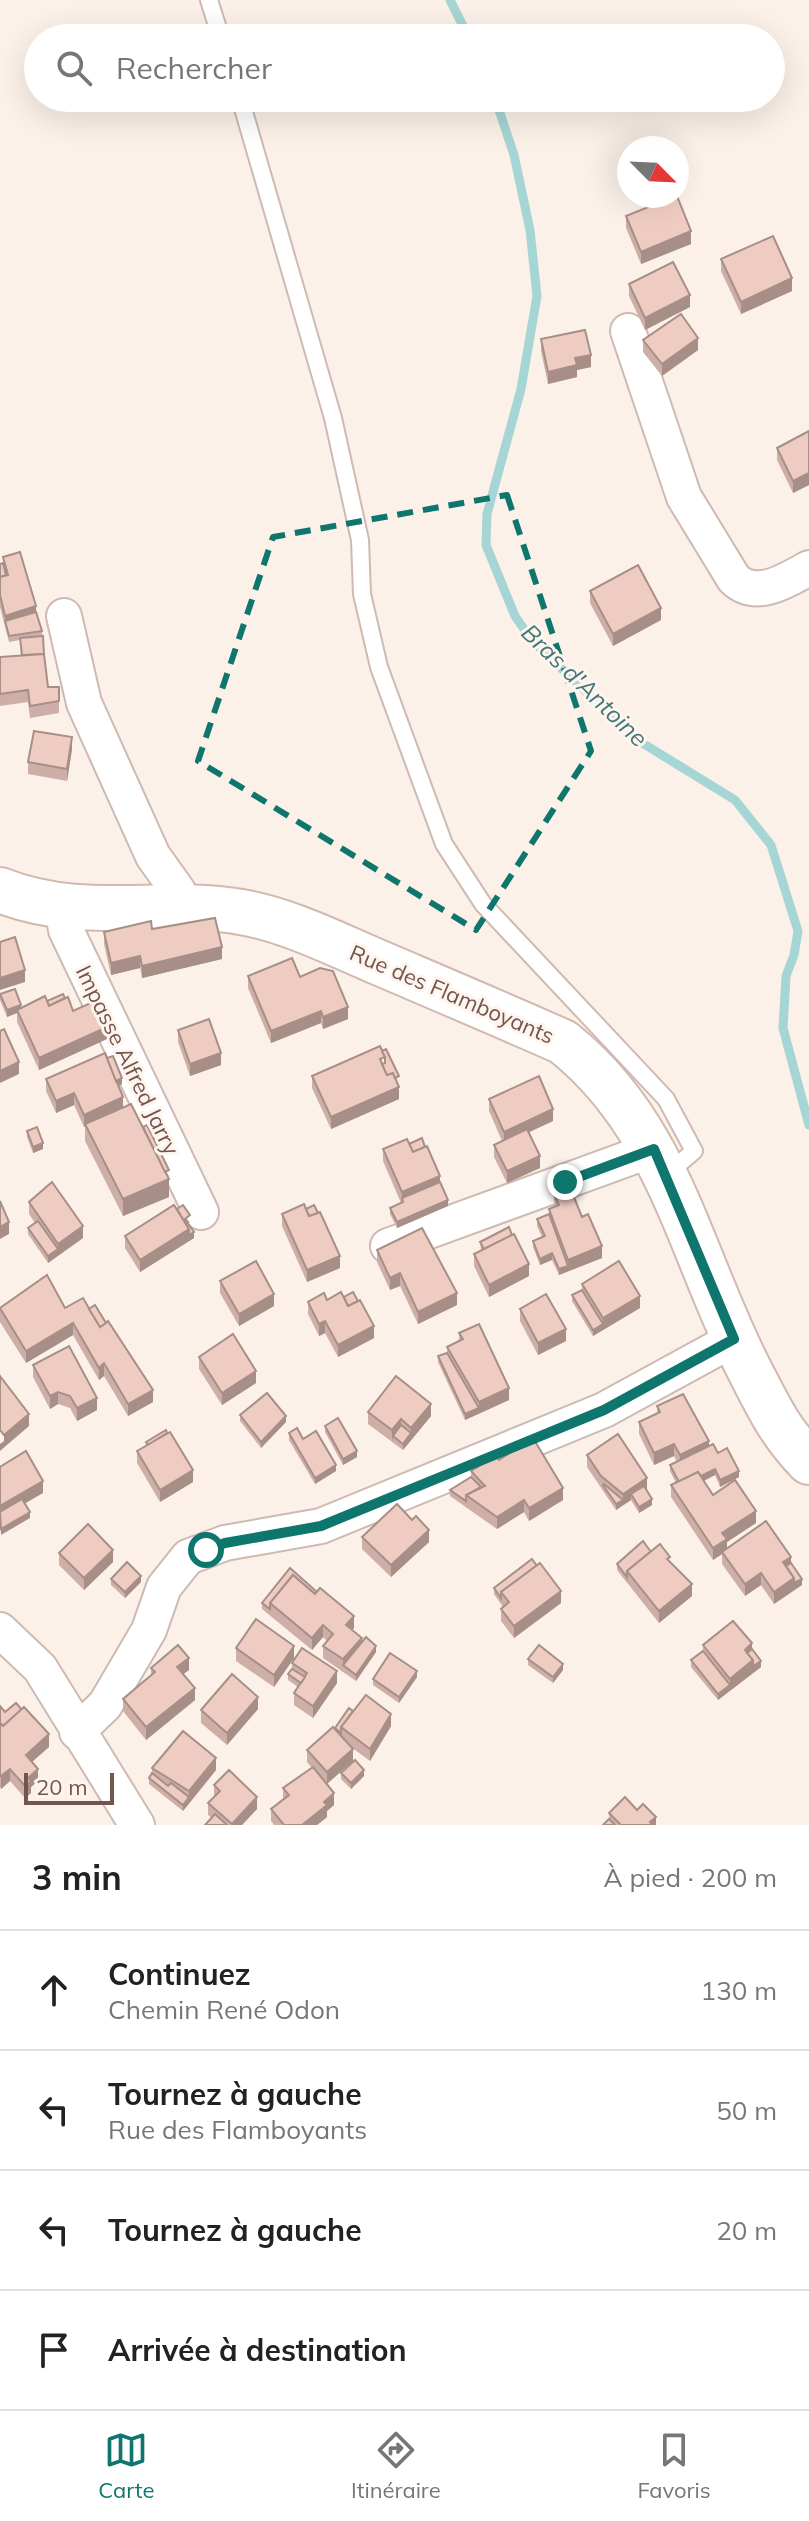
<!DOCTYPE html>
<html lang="fr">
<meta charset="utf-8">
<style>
:root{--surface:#fff;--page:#f6f6f6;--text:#222;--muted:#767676;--line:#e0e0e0;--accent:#0f766e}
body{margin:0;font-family:Mulish,sans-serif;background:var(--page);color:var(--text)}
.compass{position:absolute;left:617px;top:136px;width:72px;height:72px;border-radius:50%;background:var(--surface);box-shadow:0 8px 32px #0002;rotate:114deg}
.scale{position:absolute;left:24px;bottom:20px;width:90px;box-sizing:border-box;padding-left:8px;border:4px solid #74554e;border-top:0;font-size:22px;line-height:28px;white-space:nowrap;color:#74554e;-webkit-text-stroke:6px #fef5ef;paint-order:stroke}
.stop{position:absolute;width:24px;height:24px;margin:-18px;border:6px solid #0f766e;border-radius:50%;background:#fff}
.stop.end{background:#0f766e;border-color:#fff;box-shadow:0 2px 8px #0008}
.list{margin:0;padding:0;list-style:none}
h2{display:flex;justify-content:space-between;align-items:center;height:104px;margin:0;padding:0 32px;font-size:34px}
h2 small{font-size:26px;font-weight:400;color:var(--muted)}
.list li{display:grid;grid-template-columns:52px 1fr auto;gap:24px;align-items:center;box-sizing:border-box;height:120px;padding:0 32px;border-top:2px solid var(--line)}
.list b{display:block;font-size:30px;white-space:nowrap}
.list p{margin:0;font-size:26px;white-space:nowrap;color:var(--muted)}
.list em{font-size:26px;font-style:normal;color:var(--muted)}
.icon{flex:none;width:44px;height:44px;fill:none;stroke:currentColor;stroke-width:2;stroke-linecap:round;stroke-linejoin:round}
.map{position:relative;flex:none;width:809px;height:1825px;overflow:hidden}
.search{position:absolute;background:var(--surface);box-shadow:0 8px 32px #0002;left:24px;right:24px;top:24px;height:88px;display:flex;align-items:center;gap:20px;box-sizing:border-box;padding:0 28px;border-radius:44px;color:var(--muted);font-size:30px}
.sheet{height:584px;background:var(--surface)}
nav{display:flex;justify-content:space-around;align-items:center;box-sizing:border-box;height:112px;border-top:2px solid var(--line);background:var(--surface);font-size:22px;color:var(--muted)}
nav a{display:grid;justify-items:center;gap:4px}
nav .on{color:var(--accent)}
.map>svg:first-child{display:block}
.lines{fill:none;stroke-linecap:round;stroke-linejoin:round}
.stream{stroke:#a5d5d4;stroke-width:9}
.service-casing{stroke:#cebab2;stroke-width:20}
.minor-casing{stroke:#cebab2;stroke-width:38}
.secondary-casing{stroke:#d1b9af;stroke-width:48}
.service{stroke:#fff;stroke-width:16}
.minor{stroke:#fff;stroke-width:34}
.secondary{stroke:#fff;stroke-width:44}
.wall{fill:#ceafa7}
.shaded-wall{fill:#a78f88}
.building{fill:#efccc2;stroke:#a78f88;stroke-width:2}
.route{stroke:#0f766e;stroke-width:10}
.marked{fill:none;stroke:#0f766e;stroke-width:6;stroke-dasharray:16 10;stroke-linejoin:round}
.labels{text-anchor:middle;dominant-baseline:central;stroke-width:6;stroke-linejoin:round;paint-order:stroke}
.street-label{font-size:22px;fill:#74554e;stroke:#fef5ef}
.water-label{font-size:24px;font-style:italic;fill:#427878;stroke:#fef5ef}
</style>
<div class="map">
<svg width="809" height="1825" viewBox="0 0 809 1825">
<rect width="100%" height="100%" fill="#fbf1e8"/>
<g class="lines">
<g class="stream">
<polyline points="450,0 469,38"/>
<polyline points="495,98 514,155 530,230 537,296 521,389 487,514 486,545 515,616 533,642 639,741 735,800 771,845 798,931 794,955 786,976 783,1028 809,1125"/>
</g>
<g class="service-casing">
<g id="service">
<polyline points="209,0 221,38"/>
<polyline points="240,98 333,418 360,540 362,594 379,667 444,844 483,904 666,1099 694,1151 667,1174"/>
</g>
</g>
<g class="minor-casing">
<g id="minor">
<path d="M628,331L684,497L734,579C756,600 786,581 809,568"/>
<polyline points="64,616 84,703 153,856 178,891 181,910"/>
<polyline points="62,906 66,930 201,1212"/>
<polyline points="388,1246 654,1149"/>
<polyline points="0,1630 40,1668 137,1825"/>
<polyline points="77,1732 105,1705 149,1630 164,1587 188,1557 225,1543 321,1526 604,1410 734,1339"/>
</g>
</g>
<g class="secondary-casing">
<path id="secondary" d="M0,890C83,923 160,898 241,912C287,920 331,942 373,960C436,987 500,1014 563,1042C670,1127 690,1255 750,1371C769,1408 780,1432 809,1462"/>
</g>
<use href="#service" class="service"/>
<use href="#minor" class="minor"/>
<use href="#secondary" class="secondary"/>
</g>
<g class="wall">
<polygon points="626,216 691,244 641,264 626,228"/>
<polygon points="721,259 792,291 741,314 721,271"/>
<polygon points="629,284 690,307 645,330 629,296"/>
<polygon points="541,339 591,367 577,370 577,377 548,384 541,351"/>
<polygon points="643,340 698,350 662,376 643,352"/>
<polygon points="809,431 809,485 793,493 777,460 777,448"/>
<polygon points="3,557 36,612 42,631 48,687 59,687 59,713 30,718 28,702 0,706 0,657 21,656 20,640 9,642 0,607 0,564 3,563"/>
<polygon points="590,591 661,620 613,646 590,603"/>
<polygon points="72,749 67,781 28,774 28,762"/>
<polygon points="152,929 222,959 142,978 140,968 111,975 104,944 104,932"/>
<polygon points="248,976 300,977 348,1019 323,1029 321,1023 271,1043 248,988"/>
<polygon points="0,994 21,1007 47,1001 73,1011 107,1039 39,1070 17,1022 17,1013 7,1017 0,1000"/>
<polygon points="178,1030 221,1065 190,1076 178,1042"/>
<polygon points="312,1076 399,1083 397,1083 399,1099 331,1129 312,1088"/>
<polygon points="46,1079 122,1084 119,1086 123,1107 169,1176 168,1176 169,1197 123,1216 85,1141 85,1126 84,1127 74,1105 56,1113 46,1091"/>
<polygon points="489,1099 553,1121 529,1132 540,1168 507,1183 494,1157 494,1145 502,1141 489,1111"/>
<polygon points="27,1131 43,1149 33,1153 27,1137"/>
<polygon points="409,1144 440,1182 448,1206 397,1228 390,1214 390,1208 401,1203 383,1161 383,1149"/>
<polygon points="553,1192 582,1217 602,1258 559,1275 552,1260 540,1265 533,1247 533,1241 542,1237 537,1226 537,1219 549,1214 549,1209 555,1207"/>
<polygon points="29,1202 83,1238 48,1263 28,1234 28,1228 35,1223 29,1214"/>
<polygon points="177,1209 190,1222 188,1223 194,1238 140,1272 125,1248 125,1236"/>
<polygon points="282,1214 340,1268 307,1282 282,1226"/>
<polygon points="512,1235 529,1276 489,1297 474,1266 474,1254 481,1250 480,1242"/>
<polygon points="377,1250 457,1305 418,1324 400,1286 390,1290 377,1262"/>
<polygon points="220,1281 274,1306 239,1326 220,1293"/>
<polygon points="582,1284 640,1308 593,1336 572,1301 572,1295 582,1290"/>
<polygon points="344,1297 374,1338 338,1357 325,1333 319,1336 308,1314 308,1302"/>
<polygon points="0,1308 89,1309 153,1402 128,1416 104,1376 99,1380 73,1335 26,1363 0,1322"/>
<polygon points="520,1309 566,1341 538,1355 520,1321"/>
<polygon points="459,1333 509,1400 465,1420 438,1362 438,1356 447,1353 447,1347 459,1341"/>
<polygon points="199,1357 256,1383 222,1405 199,1369"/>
<polygon points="33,1365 97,1410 77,1421 70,1408 58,1404 50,1409 33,1377"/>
<polygon points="657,1406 718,1453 739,1477 720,1487 715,1475 704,1481 713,1495 756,1523 727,1542 727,1549 791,1563 802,1585 774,1604 761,1585 745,1596 722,1564 722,1554 713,1560 671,1497 671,1485 676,1483 670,1471 670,1465 677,1462 674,1456 654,1465 639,1434 639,1422 657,1413"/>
<polygon points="368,1412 431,1416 403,1450 368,1424"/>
<polygon points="240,1415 286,1422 261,1448 240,1421"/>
<polygon points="325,1426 357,1457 343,1465 325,1432"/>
<polygon points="289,1433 303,1439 336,1471 315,1484 289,1440"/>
<polygon points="146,1442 193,1482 160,1502 137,1463 137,1451 146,1446"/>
<polygon points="587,1455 647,1490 646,1490 652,1505 639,1513 631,1500 616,1510 587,1467"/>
<polygon points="499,1460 563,1500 529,1521 524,1512 497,1529 450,1496 450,1490 471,1477 471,1471"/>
<polygon points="412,1520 429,1542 391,1577 362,1549 362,1537"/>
<polygon points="651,1551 670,1562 692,1596 659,1623 617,1570 617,1564"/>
<polygon points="59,1553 113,1562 84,1590 59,1565"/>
<polygon points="290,1568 354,1628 352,1630 362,1642 376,1652 356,1681 323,1658 323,1646 327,1641 323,1637 312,1650 262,1609 262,1603"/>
<polygon points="111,1579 141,1582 125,1598 111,1585"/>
<polygon points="494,1588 561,1603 514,1638 501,1621 501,1609 503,1607 494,1594"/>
<polygon points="703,1645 752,1649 761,1667 718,1700 691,1667 691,1660 703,1651"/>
<polygon points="236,1648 294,1658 274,1687 236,1661"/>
<polygon points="528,1659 563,1670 553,1683 528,1665"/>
<polygon points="292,1663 337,1683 313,1718 294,1705 294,1693 298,1687 288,1680 288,1674 292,1669"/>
<polygon points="151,1668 189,1670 183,1674 195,1700 146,1740 123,1711 123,1699 151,1676"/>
<polygon points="417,1677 399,1703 373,1685 373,1679"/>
<polygon points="0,1706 5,1712 49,1747 32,1762 38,1781 31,1787 31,1793 25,1798 10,1781 1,1789 0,1787"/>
<polygon points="258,1709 227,1745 201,1723 201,1710"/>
<polygon points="353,1711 391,1726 370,1761 351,1747 327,1784 334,1805 327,1811 327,1817 317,1825 274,1825 271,1821 271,1809 283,1800 283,1788 312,1768 307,1762 307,1750 335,1728"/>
<polygon points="152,1768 216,1770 183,1811 149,1784 149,1778 152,1773"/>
<polygon points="341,1773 364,1776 351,1789 341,1779"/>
<polygon points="214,1785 257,1809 242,1825 205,1825 212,1818 208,1815 208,1803 214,1797"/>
<polygon points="637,1810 656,1825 603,1825 609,1819 609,1813"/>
</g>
<g class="shaded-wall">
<polygon points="691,231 691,244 641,264 641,252"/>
<polygon points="792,278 792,291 741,314 741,302"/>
<polygon points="690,295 690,307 645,330 645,318"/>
<polygon points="698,338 698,350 662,376 662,364"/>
<polygon points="591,355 591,367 577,370 577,377 548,384 548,372 575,358"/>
<polygon points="809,473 809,485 793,493 793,481"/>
<polygon points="36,606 36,618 5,621 5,616"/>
<polygon points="661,608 661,620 613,646 613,634"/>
<polygon points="72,737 72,749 67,781 67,769"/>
<polygon points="222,947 222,959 142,978 142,966"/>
<polygon points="140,956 140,968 111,975 111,963"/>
<polygon points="25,970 25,982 0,990 0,978"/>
<polygon points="21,1005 21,1011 17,1010 17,1013 7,1017 7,1010"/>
<polygon points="348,1007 348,1019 323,1029 323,1017"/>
<polygon points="321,1011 321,1023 271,1043 271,1031"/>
<polygon points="107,1027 107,1039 39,1070 39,1058"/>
<polygon points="221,1053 221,1065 190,1076 190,1064"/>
<polygon points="19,1062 19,1074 0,1083 0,1071"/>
<polygon points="122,1078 122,1084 114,1088 114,1082"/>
<polygon points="399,1087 399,1099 331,1129 331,1117"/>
<polygon points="74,1093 74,1105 56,1113 56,1101"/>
<polygon points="123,1097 123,1109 85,1124 85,1126 84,1127 84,1115"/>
<polygon points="553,1109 553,1121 504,1144 504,1132"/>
<polygon points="43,1143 43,1149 33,1153 33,1147"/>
<polygon points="540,1156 540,1168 507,1183 507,1171"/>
<polygon points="440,1176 440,1188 402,1198 402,1204 402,1192"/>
<polygon points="169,1179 169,1197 123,1216 123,1199"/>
<polygon points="448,1200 448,1206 397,1228 397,1222"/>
<polygon points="9,1222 9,1234 0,1239 0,1227"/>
<polygon points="83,1226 83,1238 48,1263 48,1256 58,1249 58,1244"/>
<polygon points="189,1229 194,1232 194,1238 140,1272 140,1260"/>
<polygon points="602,1246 602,1258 559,1275 559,1269 568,1266 568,1260"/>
<polygon points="552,1253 552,1260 540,1265 540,1259"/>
<polygon points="340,1256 340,1268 307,1282 307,1270"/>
<polygon points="529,1264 529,1276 489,1297 489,1285"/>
<polygon points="400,1273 400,1286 390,1290 390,1278"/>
<polygon points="457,1293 457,1305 418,1324 418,1312"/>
<polygon points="274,1294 274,1306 239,1326 239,1314"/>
<polygon points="640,1296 640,1308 593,1336 593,1330 603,1324 603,1318"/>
<polygon points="325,1321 325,1333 319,1336 319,1324"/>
<polygon points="73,1323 73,1335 26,1363 26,1351"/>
<polygon points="374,1326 374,1338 338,1357 338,1345"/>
<polygon points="566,1329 566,1341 538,1355 538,1343"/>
<polygon points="104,1363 104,1376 99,1380 99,1368"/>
<polygon points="256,1371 256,1383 222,1405 222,1393"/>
<polygon points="509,1388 509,1400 465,1420 465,1414 479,1408 479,1402"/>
<polygon points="153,1390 153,1402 128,1416 128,1404"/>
<polygon points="58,1392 58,1404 50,1409 50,1396"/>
<polygon points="97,1398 97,1410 77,1421 77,1408"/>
<polygon points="431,1404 431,1416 403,1450 403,1444 411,1433 411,1428"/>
<polygon points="29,1414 29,1426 0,1451 0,1444 4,1441 4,1435"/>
<polygon points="286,1416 286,1422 261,1448 261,1442"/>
<polygon points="401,1419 401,1432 393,1436 392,1442 392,1430"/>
<polygon points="709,1441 709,1453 680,1467 680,1455"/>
<polygon points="674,1444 674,1456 654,1465 654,1453"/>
<polygon points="357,1451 357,1457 343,1465 343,1459"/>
<polygon points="336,1465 336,1471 315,1484 315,1478"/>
<polygon points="715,1469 715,1475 681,1492 681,1486"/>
<polygon points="193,1470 193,1482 160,1502 160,1490"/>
<polygon points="739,1471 739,1477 720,1487 720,1480"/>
<polygon points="647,1478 647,1490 634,1499 631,1494 631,1500 616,1510 616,1504 623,1500 623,1494"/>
<polygon points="43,1481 43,1493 0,1518 0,1506"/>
<polygon points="563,1488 563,1500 529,1521 529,1508"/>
<polygon points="652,1499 652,1505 639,1513 639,1507"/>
<polygon points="524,1500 524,1512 497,1529 497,1517"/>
<polygon points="756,1511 756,1523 727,1542 727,1551 722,1552 722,1554 713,1560 713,1548 722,1533"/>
<polygon points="30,1512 30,1518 1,1535 1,1529"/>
<polygon points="429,1530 429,1542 391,1577 391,1565"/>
<polygon points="113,1550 113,1562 84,1590 84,1578"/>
<polygon points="791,1557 791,1569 786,1572 783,1562"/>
<polygon points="761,1573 761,1585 745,1596 745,1584"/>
<polygon points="141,1576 141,1582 125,1598 125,1592"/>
<polygon points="794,1578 802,1579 802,1585 774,1604 774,1592"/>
<polygon points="692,1584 692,1596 659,1623 659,1611"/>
<polygon points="561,1591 561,1603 514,1638 514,1626"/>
<polygon points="354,1616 354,1628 346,1637 346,1625"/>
<polygon points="323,1625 323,1637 312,1650 312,1638"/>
<polygon points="362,1638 362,1650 343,1665 343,1659"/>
<polygon points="752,1643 752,1655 745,1656 745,1650"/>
<polygon points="294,1646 294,1658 274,1687 274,1675"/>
<polygon points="376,1646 376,1652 356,1681 356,1675"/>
<polygon points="189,1658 189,1670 177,1679 177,1667"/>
<polygon points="753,1660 761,1661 761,1667 718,1700 718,1694 730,1685 730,1679"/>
<polygon points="563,1664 563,1670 553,1683 553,1677"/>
<polygon points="337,1671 337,1683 313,1718 313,1706"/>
<polygon points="417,1671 417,1677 399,1703 399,1697"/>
<polygon points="195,1688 195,1700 146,1740 146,1727"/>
<polygon points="258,1697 258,1709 227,1745 227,1733"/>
<polygon points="391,1714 391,1726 370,1761 370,1749"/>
<polygon points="49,1734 49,1747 26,1767 26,1755"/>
<polygon points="353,1749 353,1761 327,1784 327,1772"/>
<polygon points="216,1758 216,1770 183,1811 183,1805 189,1797 189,1791"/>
<polygon points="10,1769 10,1781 1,1789 1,1776"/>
<polygon points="38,1769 38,1781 31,1787 31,1793 25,1798 25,1786 28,1778"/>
<polygon points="364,1770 364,1776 351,1789 351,1783"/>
<polygon points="334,1793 334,1805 327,1811 327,1817 317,1825 302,1825 324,1802"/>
<polygon points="257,1797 257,1809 242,1825 232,1825"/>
<polygon points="656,1817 656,1825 650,1825 650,1822"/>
</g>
<g class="building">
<polygon points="675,196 677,196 691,231 641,252 626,216"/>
<polygon points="773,236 792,278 741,302 721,259"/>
<polygon points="673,262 690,295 645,318 629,284"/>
<polygon points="681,314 698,338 662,364 643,340"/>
<polygon points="585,330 591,355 575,358 577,365 548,372 541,339"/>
<polygon points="809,431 809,473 793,481 777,448"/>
<polygon points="20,552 36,606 5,616 0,595 0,577 8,575 3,557"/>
<polygon points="3,563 6,575 0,577 0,564"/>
<polygon points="638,565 661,608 613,634 590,591"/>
<polygon points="36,612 42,631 9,636 5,621"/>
<polygon points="43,636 44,654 22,655 20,638"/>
<polygon points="44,654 48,687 59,687 59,701 30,706 28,690 0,694 0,657"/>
<polygon points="34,731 72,737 67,769 28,762"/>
<polygon points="215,918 222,947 142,966 140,956 111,963 104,932 151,921 152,929"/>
<polygon points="15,937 25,970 0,978 0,942"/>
<polygon points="292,958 300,977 320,968 333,971 348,1007 323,1017 321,1011 271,1031 248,976"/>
<polygon points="15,989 21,1005 7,1010 0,994"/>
<polygon points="63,994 65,998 49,1006 47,1001"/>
<polygon points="45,996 49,1006 68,997 73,1011 95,1001 107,1027 39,1058 17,1010"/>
<polygon points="209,1019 221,1053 190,1064 178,1030"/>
<polygon points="4,1029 19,1062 0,1071 0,1031"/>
<polygon points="380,1046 385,1057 380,1059 387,1075 393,1073 399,1087 331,1117 312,1076"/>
<polygon points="386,1049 399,1076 395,1078 393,1073 387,1075 382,1064 385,1063 385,1057 382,1051"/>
<polygon points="105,1053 123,1097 84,1115 74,1093 56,1101 46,1079"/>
<polygon points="113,1056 122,1078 116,1081 107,1058"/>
<polygon points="539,1076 553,1109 504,1132 489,1099"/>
<polygon points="131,1104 169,1179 123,1199 85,1124"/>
<polygon points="147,1125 169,1170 165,1172 143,1127"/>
<polygon points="37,1127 43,1143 33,1147 27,1131"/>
<polygon points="527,1129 540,1156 507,1171 494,1145"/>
<polygon points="422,1138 425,1147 413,1152 409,1144"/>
<polygon points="407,1139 413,1152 427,1146 440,1176 402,1192 383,1149"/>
<polygon points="52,1182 83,1226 58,1244 29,1202"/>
<polygon points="440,1182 448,1200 397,1222 390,1208 403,1202 402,1198"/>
<polygon points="569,1185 582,1217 588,1214 602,1246 568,1260 549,1209 559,1205 553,1192"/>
<polygon points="0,1201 9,1222 0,1227"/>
<polygon points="304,1204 309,1216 320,1212 340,1256 307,1270 282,1214"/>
<polygon points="174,1205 189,1229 140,1260 125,1236"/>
<polygon points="183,1205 190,1215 185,1219 194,1232 189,1235 189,1229 177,1209"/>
<polygon points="314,1205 318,1213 309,1216 306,1209"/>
<polygon points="549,1214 568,1266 559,1269 552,1253 540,1259 533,1241 545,1236 537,1219"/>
<polygon points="38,1221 58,1249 48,1256 28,1228"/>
<polygon points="509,1227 512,1235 484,1249 480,1242"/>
<polygon points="422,1228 457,1293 418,1312 400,1273 390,1278 377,1250"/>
<polygon points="514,1234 529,1264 489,1285 474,1254"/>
<polygon points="256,1261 274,1294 239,1314 220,1281"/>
<polygon points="619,1261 640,1296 603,1318 582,1284"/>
<polygon points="47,1275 65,1308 83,1298 100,1327 108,1321 153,1390 128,1404 104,1363 99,1368 73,1323 26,1351 0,1308"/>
<polygon points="582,1290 603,1324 593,1330 572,1295"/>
<polygon points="341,1292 348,1306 360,1300 374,1326 338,1345 325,1321 319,1324 308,1302 324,1293 327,1300"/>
<polygon points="353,1292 358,1301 348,1306 344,1297"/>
<polygon points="546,1294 566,1329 538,1343 520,1309"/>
<polygon points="95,1305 106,1323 100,1327 89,1309"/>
<polygon points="479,1324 509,1388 479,1402 447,1347 463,1339 459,1333"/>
<polygon points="233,1334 256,1371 222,1393 199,1357"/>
<polygon points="69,1346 97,1398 77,1408 70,1396 58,1392 50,1396 33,1365"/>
<polygon points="447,1353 479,1408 465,1414 438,1356"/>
<polygon points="0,1376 29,1414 4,1435 0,1430"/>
<polygon points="396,1376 431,1404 411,1428 401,1419 392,1430 368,1412"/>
<polygon points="267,1393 286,1416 261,1442 240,1415"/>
<polygon points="683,1394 709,1441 680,1455 674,1444 654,1453 639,1422 660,1412 657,1406"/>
<polygon points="338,1418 357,1451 343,1459 325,1426"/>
<polygon points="401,1425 411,1433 403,1444 393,1436"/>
<polygon points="297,1428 303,1439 316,1431 336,1465 315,1478 289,1433"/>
<polygon points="166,1430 167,1433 148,1445 146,1442"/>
<polygon points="170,1432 193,1470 160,1490 137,1451"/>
<polygon points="618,1434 647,1478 623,1494 601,1476 587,1455"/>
<polygon points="533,1438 563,1488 529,1508 524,1500 497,1517 466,1495 485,1486 471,1471 496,1456 499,1460"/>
<polygon points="713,1444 718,1453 727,1448 739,1471 720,1480 715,1469 701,1476 698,1472 679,1482 670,1465"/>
<polygon points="26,1451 43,1481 0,1506 0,1467"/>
<polygon points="698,1472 713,1495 735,1480 756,1511 722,1533 727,1539 713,1548 671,1485"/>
<polygon points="471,1477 481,1487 466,1495 466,1501 450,1490"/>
<polygon points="604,1484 623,1500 616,1504 603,1485"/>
<polygon points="644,1486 652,1499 639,1507 631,1494"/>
<polygon points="22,1499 30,1512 1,1529 0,1512"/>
<polygon points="397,1504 412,1520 416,1516 429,1530 391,1565 362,1537"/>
<polygon points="766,1521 791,1557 783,1562 794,1578 774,1592 761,1573 745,1584 722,1552"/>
<polygon points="88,1524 113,1550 84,1578 59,1553"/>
<polygon points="643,1541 651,1552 627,1571 627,1577 617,1564"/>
<polygon points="660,1544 670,1557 667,1559 692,1584 659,1611 627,1571"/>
<polygon points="532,1559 537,1566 501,1592 501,1598 494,1588"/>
<polygon points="127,1562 141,1576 125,1592 111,1579"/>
<polygon points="540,1563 561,1591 514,1626 501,1609 509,1602 501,1592"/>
<polygon points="791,1563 802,1579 794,1583 794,1578 786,1566"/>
<polygon points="290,1568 317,1592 315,1594 293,1575 270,1603 270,1609 262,1603"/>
<polygon points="293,1575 315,1594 320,1588 354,1616 346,1625 362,1638 343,1659 323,1646 333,1634 323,1625 312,1638 270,1603"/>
<polygon points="256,1619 294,1646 274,1675 236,1648"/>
<polygon points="733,1621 752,1643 745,1650 753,1660 730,1679 703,1645"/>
<polygon points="366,1637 376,1646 356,1675 343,1665"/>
<polygon points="178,1645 189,1658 177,1667 195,1688 146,1727 123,1699 155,1672 151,1668"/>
<polygon points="539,1645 563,1664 553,1677 528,1659"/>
<polygon points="302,1648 337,1671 313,1706 294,1693 307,1673 292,1663"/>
<polygon points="752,1649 761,1661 753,1666 753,1660 747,1653"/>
<polygon points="703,1651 730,1685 718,1694 691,1660"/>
<polygon points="390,1653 417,1671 399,1697 373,1679"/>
<polygon points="292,1669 305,1677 301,1683 288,1674"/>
<polygon points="232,1674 258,1697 227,1733 201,1710"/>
<polygon points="366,1695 391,1714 370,1749 341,1727"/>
<polygon points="16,1703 22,1710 3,1726 0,1723 0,1706 5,1712"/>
<polygon points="24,1707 49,1734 26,1755 38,1769 28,1778 31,1781 25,1786 10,1769 1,1776 0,1775 0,1723 3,1726"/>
<polygon points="349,1708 353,1711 341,1727 341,1733 335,1728"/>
<polygon points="333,1727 353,1749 327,1772 307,1750"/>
<polygon points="183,1731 216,1758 189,1791 152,1768"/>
<polygon points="355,1760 364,1770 351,1783 341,1773"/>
<polygon points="313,1767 334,1793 324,1802 327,1805 302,1825 284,1825 271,1809 289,1795 283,1788"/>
<polygon points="229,1770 257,1797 232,1824 208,1803 220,1791 214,1785"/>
<polygon points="152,1773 168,1786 171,1783 189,1797 183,1805 149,1778"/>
<polygon points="625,1797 637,1810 643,1804 656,1817 650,1822 652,1825 621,1825 609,1813"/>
<polygon points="215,1814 227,1825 205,1825"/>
<polygon points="609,1819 615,1825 603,1825"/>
</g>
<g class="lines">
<polyline class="route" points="206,1550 225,1543 321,1526 604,1410 734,1339 654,1149 565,1182"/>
</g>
<path class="marked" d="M507,495L591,751L476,930L198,761L273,537Z"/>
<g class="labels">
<g class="street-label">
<text transform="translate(452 994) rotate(23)">Rue des Flamboyants</text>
<text transform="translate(128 1060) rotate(64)">Impasse Alfred Jarry</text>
</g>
<g class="water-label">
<text transform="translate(585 685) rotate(44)">Bras d'Antoine</text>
</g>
</g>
</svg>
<svg class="compass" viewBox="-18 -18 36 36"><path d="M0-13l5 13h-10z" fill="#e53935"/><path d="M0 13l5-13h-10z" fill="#767676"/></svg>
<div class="scale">20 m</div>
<div class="stop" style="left:206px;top:1550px"></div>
<div class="stop end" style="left:565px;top:1182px"></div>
<div class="search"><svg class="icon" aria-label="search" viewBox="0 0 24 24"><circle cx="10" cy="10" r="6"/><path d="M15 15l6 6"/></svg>Rechercher</div>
</div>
<section class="sheet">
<h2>3 min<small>À pied · 200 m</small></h2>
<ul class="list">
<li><svg class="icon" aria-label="ahead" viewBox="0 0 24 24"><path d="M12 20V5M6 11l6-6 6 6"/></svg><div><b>Continuez</b><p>Chemin René Odon</p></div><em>130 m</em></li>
<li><svg class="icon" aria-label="left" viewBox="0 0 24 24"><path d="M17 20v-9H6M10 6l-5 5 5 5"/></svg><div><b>Tournez à gauche</b><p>Rue des Flamboyants</p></div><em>50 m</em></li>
<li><svg class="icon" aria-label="left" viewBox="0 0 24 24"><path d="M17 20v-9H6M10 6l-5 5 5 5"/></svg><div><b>Tournez à gauche</b></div><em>20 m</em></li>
<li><svg class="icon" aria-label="arrive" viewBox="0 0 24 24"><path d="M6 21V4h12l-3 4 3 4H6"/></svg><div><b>Arrivée à destination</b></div></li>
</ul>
</section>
<nav>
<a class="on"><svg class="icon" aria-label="map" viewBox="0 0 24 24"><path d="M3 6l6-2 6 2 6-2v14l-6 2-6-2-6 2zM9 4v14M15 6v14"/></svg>Carte</a>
<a><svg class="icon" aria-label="directions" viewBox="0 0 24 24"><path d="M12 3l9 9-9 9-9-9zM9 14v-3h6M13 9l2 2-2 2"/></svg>Itinéraire</a>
<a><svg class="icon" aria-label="saved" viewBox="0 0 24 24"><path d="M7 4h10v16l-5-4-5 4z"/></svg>Favoris</a>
</nav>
